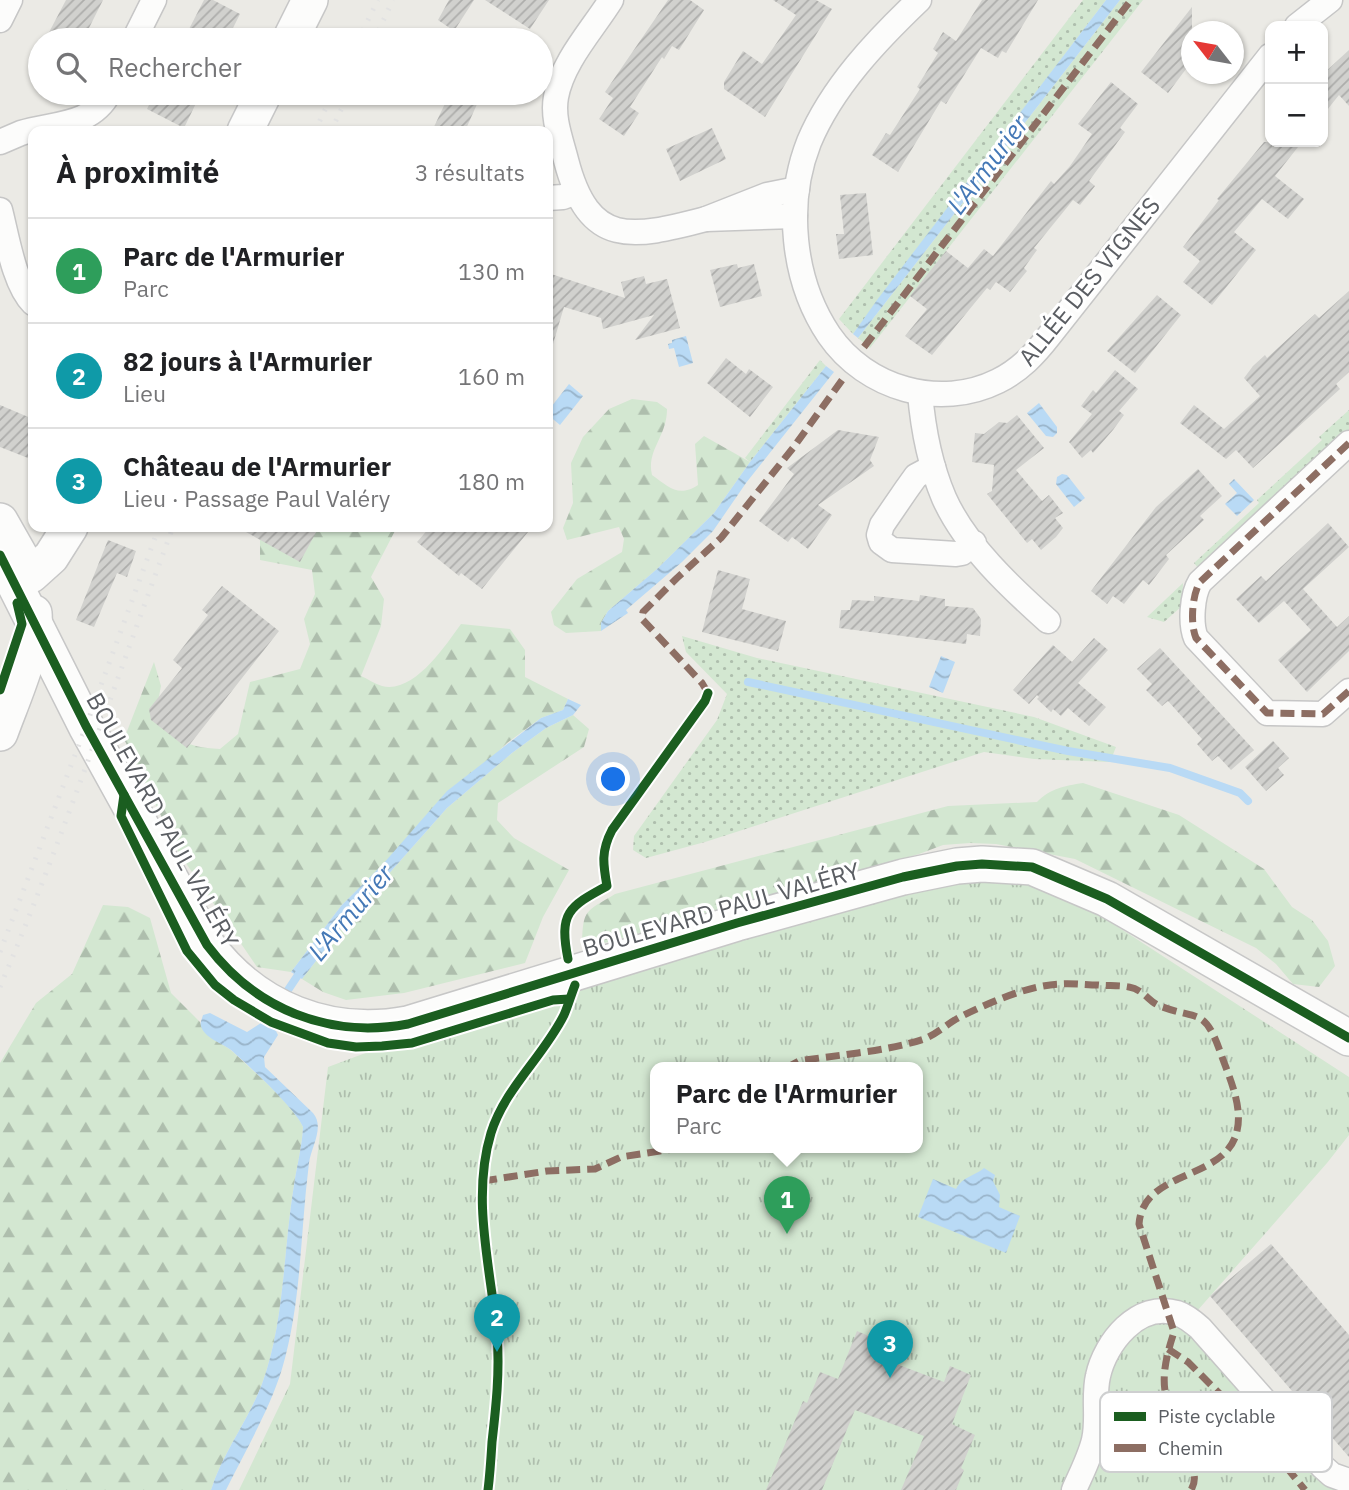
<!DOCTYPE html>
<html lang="fr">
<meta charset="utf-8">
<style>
:root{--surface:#fff;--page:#f6f6f6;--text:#202124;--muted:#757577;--line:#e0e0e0;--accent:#8d8f90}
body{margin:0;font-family:"IBM Plex Sans",sans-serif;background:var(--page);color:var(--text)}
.controls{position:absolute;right:21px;top:21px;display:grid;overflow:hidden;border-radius:14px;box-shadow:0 2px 5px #0004}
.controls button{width:63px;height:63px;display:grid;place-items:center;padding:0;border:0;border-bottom:2px solid var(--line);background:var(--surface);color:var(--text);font:35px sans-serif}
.compass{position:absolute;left:1181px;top:21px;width:63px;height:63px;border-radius:50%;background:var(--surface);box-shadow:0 2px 5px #0004;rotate:301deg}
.you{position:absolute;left:614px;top:780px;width:24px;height:24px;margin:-18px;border:5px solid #fff;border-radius:50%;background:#1a73e8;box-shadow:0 0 0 10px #1a73e833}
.badge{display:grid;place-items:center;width:46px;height:46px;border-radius:50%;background:var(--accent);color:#fff;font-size:23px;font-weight:700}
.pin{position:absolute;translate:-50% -58px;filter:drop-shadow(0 2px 4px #0008)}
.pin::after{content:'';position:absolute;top:37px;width:24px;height:21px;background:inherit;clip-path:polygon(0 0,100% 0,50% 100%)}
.popup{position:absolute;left:650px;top:1062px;width:273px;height:91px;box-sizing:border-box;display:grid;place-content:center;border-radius:14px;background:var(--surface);filter:drop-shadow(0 2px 5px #0005);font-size:23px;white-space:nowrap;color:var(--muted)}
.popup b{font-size:26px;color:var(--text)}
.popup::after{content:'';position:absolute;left:50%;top:100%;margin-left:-14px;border:14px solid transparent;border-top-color:var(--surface)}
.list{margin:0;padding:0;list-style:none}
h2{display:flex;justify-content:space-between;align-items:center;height:91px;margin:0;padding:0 28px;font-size:30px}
h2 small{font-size:23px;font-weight:400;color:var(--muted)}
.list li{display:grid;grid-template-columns:46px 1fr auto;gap:21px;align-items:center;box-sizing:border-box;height:105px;padding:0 28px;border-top:2px solid var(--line)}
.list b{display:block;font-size:26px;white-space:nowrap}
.list p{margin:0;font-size:23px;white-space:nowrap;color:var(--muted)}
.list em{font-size:23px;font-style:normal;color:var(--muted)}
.icon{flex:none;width:38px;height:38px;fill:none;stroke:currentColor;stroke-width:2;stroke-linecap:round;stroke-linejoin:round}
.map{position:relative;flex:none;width:1349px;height:1490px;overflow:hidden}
.search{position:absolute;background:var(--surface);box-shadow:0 2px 5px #0004;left:28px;top:28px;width:525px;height:77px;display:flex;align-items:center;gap:18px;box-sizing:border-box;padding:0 24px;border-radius:38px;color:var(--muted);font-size:26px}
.panel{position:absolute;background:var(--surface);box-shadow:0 2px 5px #0004;left:28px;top:126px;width:525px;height:406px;border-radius:14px}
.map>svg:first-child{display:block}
.grass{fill:url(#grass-dots)}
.forest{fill:url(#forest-firs)}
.park{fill:url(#park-tufts);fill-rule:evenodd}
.water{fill:url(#water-waves)}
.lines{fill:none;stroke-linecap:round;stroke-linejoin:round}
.stream{stroke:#b9daf5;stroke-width:8}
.building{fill:url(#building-hatch)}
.street-casing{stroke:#c6c6c6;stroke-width:27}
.secondary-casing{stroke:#c7c7c7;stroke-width:38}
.street{stroke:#fcfcfb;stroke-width:24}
.secondary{stroke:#fcfcfb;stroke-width:35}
.rail{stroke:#e2e2e2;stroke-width:5;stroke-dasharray:2 9;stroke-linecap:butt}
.quiet{stroke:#8d6e63;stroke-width:7;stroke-dasharray:14 7;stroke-linecap:butt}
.cycleway-casing{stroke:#fff;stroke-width:13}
.cycleway{stroke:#1b5e20;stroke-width:9}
.labels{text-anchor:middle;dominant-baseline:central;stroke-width:6;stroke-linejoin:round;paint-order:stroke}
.street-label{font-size:24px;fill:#5b5e63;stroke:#fff}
.water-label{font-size:26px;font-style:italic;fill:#4478b6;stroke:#fff}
.key{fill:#fff;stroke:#cecfd0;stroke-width:2}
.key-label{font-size:19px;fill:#5b5e63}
</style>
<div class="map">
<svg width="1349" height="1490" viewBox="0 0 1349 1490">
<defs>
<pattern id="grass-dots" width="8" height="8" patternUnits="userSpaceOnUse" patternTransform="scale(1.75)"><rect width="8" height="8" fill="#d3e7d1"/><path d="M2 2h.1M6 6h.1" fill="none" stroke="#aebead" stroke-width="1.8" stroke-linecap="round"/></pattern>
<pattern id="forest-firs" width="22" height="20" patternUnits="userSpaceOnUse" patternTransform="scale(1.75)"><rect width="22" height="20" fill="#d3e7d1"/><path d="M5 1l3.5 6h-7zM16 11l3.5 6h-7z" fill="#aebead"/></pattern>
<pattern id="park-tufts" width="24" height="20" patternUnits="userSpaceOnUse" patternTransform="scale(1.75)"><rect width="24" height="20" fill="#d3e7d1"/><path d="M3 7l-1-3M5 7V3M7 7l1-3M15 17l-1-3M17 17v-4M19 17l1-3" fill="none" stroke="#aebead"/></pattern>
<pattern id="water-waves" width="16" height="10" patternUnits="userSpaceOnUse" patternTransform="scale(1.75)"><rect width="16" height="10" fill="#b9daf5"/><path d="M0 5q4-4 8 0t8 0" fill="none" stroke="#99b4ca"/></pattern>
<pattern id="building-hatch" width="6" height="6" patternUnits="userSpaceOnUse" patternTransform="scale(1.75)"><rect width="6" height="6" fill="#d1d1ce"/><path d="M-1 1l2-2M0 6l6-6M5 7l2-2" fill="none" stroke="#adadab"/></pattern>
</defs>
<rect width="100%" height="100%" fill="#ebeae5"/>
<g class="grass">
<polygon points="1083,0 1106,0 853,334 839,319"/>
<polygon points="1120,0 1143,0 870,348 858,338"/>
<polygon points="820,360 826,366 750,462 745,458"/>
<polygon points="1349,410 1349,430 1199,569 1194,563 1259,503 1257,500 1322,440 1319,437"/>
<polygon points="1183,583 1182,606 1164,622 1147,617"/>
<polygon points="682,636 757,658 1034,717 1116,747 1110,762 1034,759 984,752 705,842 646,858 633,850 634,836 717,720 727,694 686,652"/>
</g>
<g class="forest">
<path d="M632,399L657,402L667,409C667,437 646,450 652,475C669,487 678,498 698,485L695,444L704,436L750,462L714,513L657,569L608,611L601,623V631L566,633L554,625L551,612L577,579L622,552L624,539L619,527L567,540L563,528L573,503L571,463L583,437L609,409Z"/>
<path d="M266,527H397L371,577L384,599L381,626L361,676C368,679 375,684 382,686C414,694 445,646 461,624L510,629L525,650V677L568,699L563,710L541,718L507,743L341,906L291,972L257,967L179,853L124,739L154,662L161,686L156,712C177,741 184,747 220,749L238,734L250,682L300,669L310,644L304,619L315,594L312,570L260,560V535Z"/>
<polygon points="573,715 589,729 584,747 498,803 497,820 514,838 569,870 543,917 525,963 404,993 346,1000 323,992 302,979 347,921 447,808 512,753 546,728"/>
<path d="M1083,783L1179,815L1264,869L1292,907L1312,920L1328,941L1335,966L1319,987L1293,984L1276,964L1256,948L1075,859L996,844L970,843L943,845L919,854L594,946L582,944C583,908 586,912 615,894L948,806L1037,802C1051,788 1064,786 1083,783Z"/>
<path d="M103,905L128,907L150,918L171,993L200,1022C204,1038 221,1042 232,1051C249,1067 295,1107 303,1127C302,1147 297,1165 294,1185C283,1251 285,1321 262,1384C248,1421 223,1452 211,1490H0V1063L36,1003L72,974Z"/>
</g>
<path class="park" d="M1004,878L1041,887L1098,914L1349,1077V1135L1327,1163L1183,1327L1195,1336L1325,1481L1337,1490H239L290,1384L328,1067L470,1014L898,887ZM656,1068H918V1148H656Z"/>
<g class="water">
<polygon points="1106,0 1120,0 858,338 853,334 877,300"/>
<polygon points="686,336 693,363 679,367 674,348 669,349 668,344 672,343 672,340"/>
<polygon points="826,366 834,372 746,483 713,531 682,562 626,610 628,613 601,631 601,623 608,611 657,569 714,513 750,462"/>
<polygon points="569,384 583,396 560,425 548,415 548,411"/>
<polygon points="1039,403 1057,427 1057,433 1053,437 1046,436 1027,413"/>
<polygon points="1062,474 1067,475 1085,498 1074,507 1056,484 1057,477"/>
<polygon points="1234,479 1254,500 1237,516 1225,504 1237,493 1229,484"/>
<polygon points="941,656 955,662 943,693 929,687"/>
<polygon points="568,699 581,705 573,715 546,728 512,753 447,808 347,921 302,979 291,972 341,906 383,864 447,791 541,718 563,710"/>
<path d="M210,1013L247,1032L261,1023L276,1031L278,1035L264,1057L265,1067L313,1113C325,1127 311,1147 309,1163C300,1233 302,1301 282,1369C269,1411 245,1451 226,1490H211C223,1452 248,1421 262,1384C285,1321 283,1251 294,1185C297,1165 302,1147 303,1127C295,1108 248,1065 231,1050C222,1043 204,1038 201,1026C200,1022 202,1019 203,1015Z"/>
<path d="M984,1168L995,1175L993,1181L1000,1195L999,1207L1020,1216L1006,1253L918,1217L933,1179L956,1189C963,1176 975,1176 984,1168Z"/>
</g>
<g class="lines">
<g class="stream">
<polyline points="748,682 1068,751 1170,768 1240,793 1248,801"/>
<polyline points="282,999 302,969"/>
</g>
</g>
<g class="building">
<polygon points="66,0 103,0 83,40 45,40"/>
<polygon points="204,0 213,0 240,14 227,40 207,40 188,31"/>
<polygon points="449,0 474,0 454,31 438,20"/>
<polygon points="485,0 549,0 530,29"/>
<polygon points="668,0 690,0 704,10 679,50 672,46 664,59 662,57 630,107 639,113 624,136 599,119 613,98 605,92"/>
<polygon points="773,0 816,0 832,9 765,117 724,89 724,82 743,51 762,64 796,15"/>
<polygon points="982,0 1038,0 1006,53 1002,51 998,58 981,48 946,104 941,101 898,172 872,155 886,133 890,135 920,89 917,87 938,53 933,49 943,32 956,41"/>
<polygon points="1192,7 1192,61 1168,93 1141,72"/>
<polygon points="1349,50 1349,106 1339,95 1323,115 1323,74"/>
<polygon points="1111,82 1138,104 1120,128 1125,132 1089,181 1095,186 1080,205 1073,200 1034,248 1037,250 1024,268 1027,271 1010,292 996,282 990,290 987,288 932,355 905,336 927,309 910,296 946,251 968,268 984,249 993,256 1051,181 1054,184 1070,166 1092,134 1078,124"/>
<polygon points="155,93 201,93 184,128 147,109"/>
<polygon points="450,93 482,93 465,131 432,131"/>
<polygon points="712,128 726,159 680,181 666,149"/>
<polygon points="1264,142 1302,142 1275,176 1304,199 1288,219 1262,199 1234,232 1256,250 1212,305 1183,282 1200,261 1183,247 1219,200 1217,199"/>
<polygon points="866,193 873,255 839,259 836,234 844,234 840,195"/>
<polygon points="737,264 738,268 754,264 762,296 720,307 710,270"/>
<polygon points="548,273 625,298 621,282 644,276 646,284 667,279 680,328 635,340 654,315 603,329 601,318 564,307 553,344 548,343"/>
<polygon points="1349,291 1349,372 1336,384 1340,389 1253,468 1236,450 1226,459 1180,423 1194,405 1224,429 1260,396 1244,378 1253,366 1265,355 1267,358 1315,314 1319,318"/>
<polygon points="1157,295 1181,315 1135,373 1107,351"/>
<polygon points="726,358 746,374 749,369 773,387 750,417 707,383"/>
<polygon points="1115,370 1138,389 1119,411 1124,415 1113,430 1093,453 1091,450 1082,458 1069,442 1092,414 1081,406 1093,390 1096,393"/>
<polygon points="0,405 33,419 33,460 0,447"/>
<polygon points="1017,415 1044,448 1016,470 1042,501 1049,495 1063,513 1055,518 1063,528 1056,537 1041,550 1032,539 1027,543 987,494 992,491 994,465 972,462 975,433 984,434 999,422 1007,423"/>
<polygon points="838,430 879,437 870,460 874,466 818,505 832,515 808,549 792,537 788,542 759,521 794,474 787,468"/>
<polygon points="1198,469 1222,496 1200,516 1204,520 1166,555 1169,559 1149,585 1143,580 1124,604 1113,596 1107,604 1091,591 1156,507"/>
<polygon points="1328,523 1349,547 1303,589 1337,627 1349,616 1349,651 1307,692 1278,660 1311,630 1284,601 1259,623 1236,599 1261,576 1266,581"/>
<polygon points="237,527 319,527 300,562"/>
<polygon points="430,527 532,527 482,589 461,573 459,576 417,542"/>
<polygon points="108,540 136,551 127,577 117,573 94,627 76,620"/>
<polygon points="718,570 750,579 742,609 786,621 778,651 702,632"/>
<polygon points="222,586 279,631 187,748 151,720 149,709 182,668 173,660 208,615 202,610"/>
<polygon points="920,595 945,599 945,606 973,608 981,619 980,636 967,634 966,644 839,628 841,610 850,610 852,600 874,601 874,596 919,601"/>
<polygon points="1094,638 1108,650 1078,683 1106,707 1089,726 1068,708 1061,716 1053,709 1051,712 1037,699 1039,697 1037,695 1029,704 1013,690 1053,645 1072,662"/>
<polygon points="1160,648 1254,750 1231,770 1218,756 1212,761 1197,744 1202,739 1168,701 1162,706 1146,690 1152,684 1137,669"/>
<polygon points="1273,741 1289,758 1278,768 1284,775 1266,791 1245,767"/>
<polygon points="1271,1244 1349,1335 1349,1457 1210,1296"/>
<polygon points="857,1331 876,1339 870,1354 944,1382 950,1366 971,1375 952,1424 975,1435 961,1468 964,1470 956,1490 901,1490 924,1436 855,1410 822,1490 766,1490 803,1401 807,1403 820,1372 838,1379"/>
</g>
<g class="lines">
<g class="street-casing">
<g id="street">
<path d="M611,0C593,29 562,62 556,97C552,118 561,140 566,160C589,249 632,238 706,219"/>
<path d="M919,0C877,40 832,87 809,142C785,203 792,280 829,335C866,389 940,410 998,381C1020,370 1035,354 1049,336L1270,56"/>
<polyline points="0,20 10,0"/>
<polyline points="1297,26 1330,0"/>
<polyline points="134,40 154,0"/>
<path d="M0,142C7,139 14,136 21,133C53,123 91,127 109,93"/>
<polyline points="548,198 563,197 576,192"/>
<path d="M0,210C7,237 14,284 33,303"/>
<polyline points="795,216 706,219 767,195 797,189"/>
<path d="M920,393C923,429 930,465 944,498C965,545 1010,587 1048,621"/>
<path d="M1349,443L1200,582C1192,595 1190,624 1196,638L1267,713L1323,714L1349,691"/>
<polyline points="933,467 916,476 906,490 882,525 879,535 881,542 892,550 956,554 962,553 974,543"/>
<path d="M1074,1490C1081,1474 1090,1457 1094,1440C1099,1419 1093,1397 1098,1376C1105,1343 1138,1301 1177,1313C1186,1316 1193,1322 1200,1328L1323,1467L1332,1475L1349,1481"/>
</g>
</g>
<g class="secondary-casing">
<g id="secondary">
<polyline points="290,40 310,0"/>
<polyline points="245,131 264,93"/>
<polyline points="0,521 29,572"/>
<path d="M0,555L86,726L207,945C255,1009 329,1039 408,1024L737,923L903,877L957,866L982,864L1032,867L1107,899L1349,1038"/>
<polyline points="31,575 51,557 70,527"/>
<path d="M0,733C11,702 37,645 34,613"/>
</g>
</g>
<use href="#street" class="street"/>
<use href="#secondary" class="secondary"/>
<g class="rail">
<polyline points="358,40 378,0"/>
<polyline points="374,40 393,0"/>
<polyline points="315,131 333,93"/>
<polyline points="331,131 349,93"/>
<polyline points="0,952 86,726 159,527"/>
<path d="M0,987C64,836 116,680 173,527"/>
</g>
<g class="quiet">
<polyline points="864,347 1131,0"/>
<path d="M1349,443L1200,582C1192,595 1190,624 1196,638L1267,713L1323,714L1349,691"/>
<polyline points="708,693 702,683 642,619 643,612 677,578 721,538 793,448 845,376"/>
<path d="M786,1068L799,1061C837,1055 889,1051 924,1039C937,1034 948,1023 960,1017C988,1003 1029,985 1060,984C1073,983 1085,985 1098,985C1108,986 1119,985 1129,987C1143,989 1149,1002 1160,1006C1199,1021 1204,1006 1221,1054C1229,1077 1243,1106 1237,1131C1226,1181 1143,1169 1139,1224L1174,1332C1168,1351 1162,1371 1165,1391C1168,1421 1187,1446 1194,1474C1195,1480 1194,1485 1191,1490"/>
<polyline points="483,1181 547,1171 595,1169 621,1157 680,1148"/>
<polyline points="1168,1349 1188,1362 1257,1431 1305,1490"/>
</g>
<g class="cycleway-casing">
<g id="cycleway">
<path d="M0,555L86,726L207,945C255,1009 329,1039 408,1024L737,923L903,877L957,866L982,864L1032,867L1107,899L1349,1038"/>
<polyline points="0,690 22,624 17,603"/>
<polyline points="124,795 121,816 187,951 215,985 234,1000 271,1022 328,1043 356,1047 382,1046 412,1043 553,1000 569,999"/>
<path d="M568,959C559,913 568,907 607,886C603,864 601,851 612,830L705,701L708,693"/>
<path d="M488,1490C490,1474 491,1458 492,1442C496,1407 500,1371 497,1335C491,1269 471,1199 491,1133C505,1088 543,1057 564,1015C568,1006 571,995 575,985"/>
</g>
</g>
<use href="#cycleway" class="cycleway"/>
</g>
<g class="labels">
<g class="street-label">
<text transform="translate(1089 281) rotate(-51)">ALLÉE DES VIGNES</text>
<text transform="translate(163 820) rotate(61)">BOULEVARD PAUL VALÉRY</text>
<text transform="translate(721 909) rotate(-16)">BOULEVARD PAUL VALÉRY</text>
</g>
<g class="water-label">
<text transform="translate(987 164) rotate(-53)">L'Armurier</text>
<text transform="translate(350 912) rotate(-50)">L'Armurier</text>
</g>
</g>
<rect x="1100" y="1392" width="232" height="80" rx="10" class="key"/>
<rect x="1114" y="1412" width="32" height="9" fill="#1b5e20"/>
<rect x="1114" y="1444" width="32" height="8" fill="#8d6e63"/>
<g class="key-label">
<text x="1158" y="1423">Piste cyclable</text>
<text x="1158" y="1455">Chemin</text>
</g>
</svg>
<div class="controls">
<button>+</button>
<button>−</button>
</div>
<svg class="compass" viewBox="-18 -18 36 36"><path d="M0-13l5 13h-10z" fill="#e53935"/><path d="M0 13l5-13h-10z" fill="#757577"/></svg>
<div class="you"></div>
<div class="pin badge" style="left:787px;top:1234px;background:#2e9e5b">1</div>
<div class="popup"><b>Parc de l'Armurier</b>Parc</div>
<div class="pin badge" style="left:497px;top:1352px;background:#0f9aa8">2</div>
<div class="pin badge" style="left:890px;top:1378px;background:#0f9aa8">3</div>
<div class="search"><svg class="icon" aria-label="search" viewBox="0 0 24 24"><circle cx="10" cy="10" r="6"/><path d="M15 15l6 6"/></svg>Rechercher</div>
<section class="panel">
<h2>À proximité<small>3 résultats</small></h2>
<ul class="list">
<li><span class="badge" style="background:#2e9e5b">1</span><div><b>Parc de l'Armurier</b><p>Parc</p></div><em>130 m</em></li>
<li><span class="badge" style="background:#0f9aa8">2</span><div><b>82 jours à l'Armurier</b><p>Lieu</p></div><em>160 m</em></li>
<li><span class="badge" style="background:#0f9aa8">3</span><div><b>Château de l'Armurier</b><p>Lieu · Passage Paul Valéry</p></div><em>180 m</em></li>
</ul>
</section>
</div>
